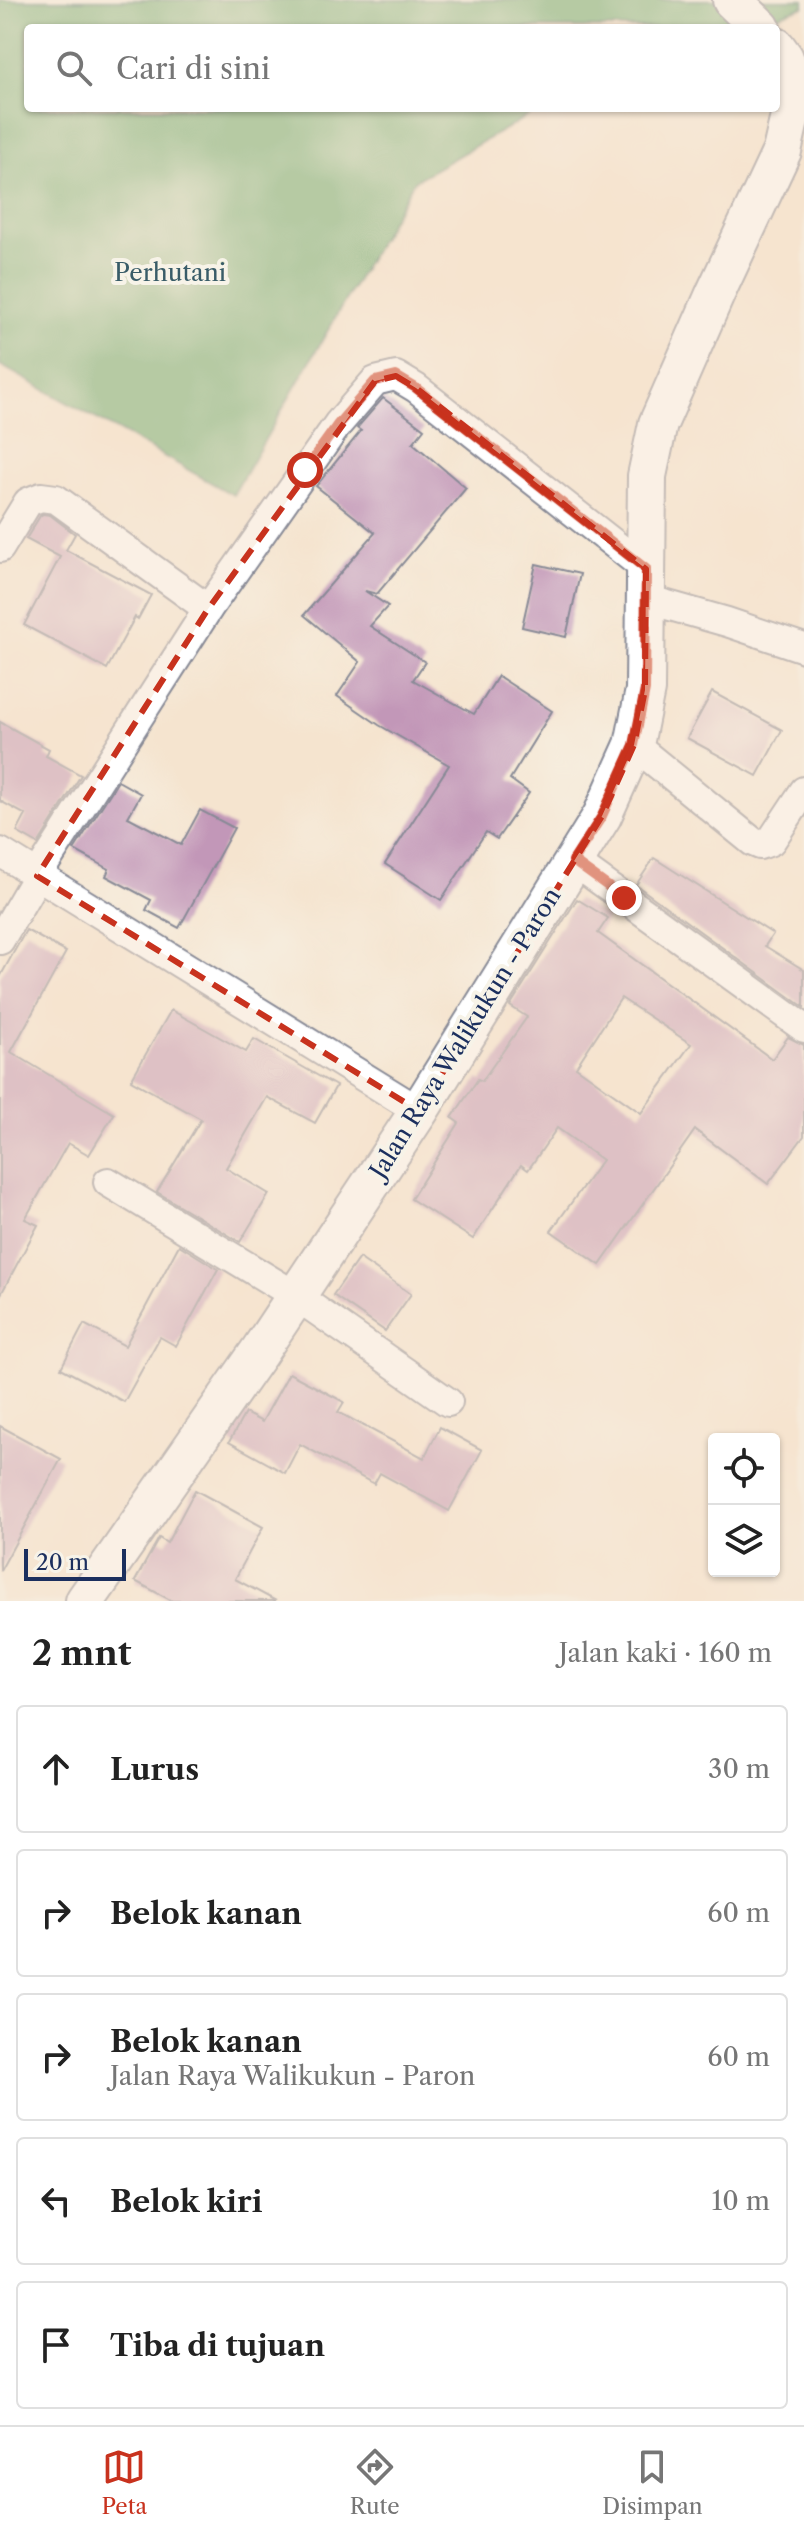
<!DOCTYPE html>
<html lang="id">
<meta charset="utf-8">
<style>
:root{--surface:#fff;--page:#f2f2f2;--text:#222;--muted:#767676;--line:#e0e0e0;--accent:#c8321e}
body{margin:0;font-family:"Libre Caslon Text",serif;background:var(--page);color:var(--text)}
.controls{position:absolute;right:24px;bottom:24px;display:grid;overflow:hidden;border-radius:8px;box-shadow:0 2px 6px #0004}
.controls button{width:72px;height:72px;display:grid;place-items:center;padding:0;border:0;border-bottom:2px solid var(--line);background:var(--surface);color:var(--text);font:40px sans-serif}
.scale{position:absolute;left:24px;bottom:20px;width:102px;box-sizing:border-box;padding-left:8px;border:4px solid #1b2f5e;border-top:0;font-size:22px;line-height:28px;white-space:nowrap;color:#1b2f5e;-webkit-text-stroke:6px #f7f3e8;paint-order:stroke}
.stop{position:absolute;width:24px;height:24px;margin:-18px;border:6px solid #c8321e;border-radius:50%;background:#fff}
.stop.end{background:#c8321e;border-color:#fff;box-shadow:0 2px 8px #0008}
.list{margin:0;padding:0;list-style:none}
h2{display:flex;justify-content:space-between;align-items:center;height:104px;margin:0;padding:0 32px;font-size:34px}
h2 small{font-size:26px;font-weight:400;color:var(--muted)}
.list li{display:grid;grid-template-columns:52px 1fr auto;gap:24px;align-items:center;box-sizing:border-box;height:128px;margin:0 16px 16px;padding:0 16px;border:2px solid var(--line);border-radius:8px}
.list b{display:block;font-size:30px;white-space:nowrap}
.list p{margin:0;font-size:26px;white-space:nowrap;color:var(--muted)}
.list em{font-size:26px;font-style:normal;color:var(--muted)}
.icon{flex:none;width:44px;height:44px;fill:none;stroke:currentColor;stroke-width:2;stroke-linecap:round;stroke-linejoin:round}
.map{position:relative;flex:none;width:804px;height:1601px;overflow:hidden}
.search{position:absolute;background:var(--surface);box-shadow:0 2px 6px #0004;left:24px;right:24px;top:24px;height:88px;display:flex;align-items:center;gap:20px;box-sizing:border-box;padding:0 28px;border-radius:8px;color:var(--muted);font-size:30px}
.sheet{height:824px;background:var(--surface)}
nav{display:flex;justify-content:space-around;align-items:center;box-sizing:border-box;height:112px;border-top:2px solid var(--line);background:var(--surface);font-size:22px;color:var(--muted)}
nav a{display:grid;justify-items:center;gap:4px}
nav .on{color:var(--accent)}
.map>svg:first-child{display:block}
.forest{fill:#68ab6e;stroke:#426d66;stroke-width:2}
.building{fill:#c297b8;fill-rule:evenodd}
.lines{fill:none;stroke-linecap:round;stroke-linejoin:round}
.street-casing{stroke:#888a96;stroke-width:32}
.secondary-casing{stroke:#888a96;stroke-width:42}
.street{stroke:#fff;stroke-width:28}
.secondary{stroke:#fff;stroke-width:38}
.route{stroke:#c8321e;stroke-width:10}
.marked{fill:none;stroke:#c8321e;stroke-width:6;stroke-dasharray:16 10;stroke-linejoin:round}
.labels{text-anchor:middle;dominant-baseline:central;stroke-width:8;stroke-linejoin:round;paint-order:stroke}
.park-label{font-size:24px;fill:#395c68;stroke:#f7f3e8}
.street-label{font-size:24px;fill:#1b2f5e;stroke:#f7f3e8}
</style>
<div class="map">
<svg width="804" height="1601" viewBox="0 0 804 1601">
<rect width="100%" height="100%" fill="#f7f3e8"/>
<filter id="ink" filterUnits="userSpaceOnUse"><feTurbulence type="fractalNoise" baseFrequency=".0125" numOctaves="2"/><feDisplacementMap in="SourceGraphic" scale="16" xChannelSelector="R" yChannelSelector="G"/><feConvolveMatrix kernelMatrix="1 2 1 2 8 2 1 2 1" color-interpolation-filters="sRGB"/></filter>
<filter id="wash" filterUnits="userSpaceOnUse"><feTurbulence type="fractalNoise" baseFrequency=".006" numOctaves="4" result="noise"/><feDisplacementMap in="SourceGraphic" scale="32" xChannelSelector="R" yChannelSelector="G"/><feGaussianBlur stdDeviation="1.8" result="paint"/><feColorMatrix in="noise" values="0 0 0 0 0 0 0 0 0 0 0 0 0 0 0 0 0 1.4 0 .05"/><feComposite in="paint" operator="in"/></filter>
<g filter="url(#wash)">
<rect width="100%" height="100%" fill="#f5e4cf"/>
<polygon class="forest" points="0,0 804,0 804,6 744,28 28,28 28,108 542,108 414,181 233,495 0,365"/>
<g id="blocks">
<g class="building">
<polygon points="383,398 424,429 413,443 466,488 377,594 365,591 388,606 370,626 425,662 413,680 474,714 498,676 552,711 510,779 529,793 497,839 486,832 441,900 385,864 449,765 379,725 337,696 360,662 304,615 375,533 316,486 361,431 357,428"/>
<polygon points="43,514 50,515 75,534 66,550 151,595 138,619 135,617 107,669 24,625 60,557 26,539 40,516"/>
<polygon points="536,564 580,574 566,637 522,627"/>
<polygon points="712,692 782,730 757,776 687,738"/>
<polygon points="0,722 49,749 46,756 81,775 38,844 17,832 26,815 0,801"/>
<polygon points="118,781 141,794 128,817 181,845 200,810 234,828 179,928 146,910 151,900 106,876 109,869 74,850"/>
<polygon points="654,858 773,934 765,946 804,970 804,1007 636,885"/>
<path d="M577,899L608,918L598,933L772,1059L788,1037L804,1045V1136L768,1184L695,1130L600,1265L551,1231L602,1160L557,1128L528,1170L521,1165L473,1239L411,1199L459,1123L452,1118L478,1079L482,1081L527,1017L510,1006ZM621,998L691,1044L641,1113L576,1067Z"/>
<polygon points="26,930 66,952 11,1052 114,1114 89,1155 68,1143 25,1219 38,1225 0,1296 0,977"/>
<polygon points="171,1010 246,1052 254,1039 336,1086 315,1123 267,1097 226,1168 269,1194 240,1242 157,1192 201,1119 131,1080"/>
<polygon points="179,1245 218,1269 176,1346 160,1337 124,1402 61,1368 84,1324 125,1346"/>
<polygon points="359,1258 411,1294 385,1331 333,1295"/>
<polygon points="289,1373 344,1402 338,1412 424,1458 440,1427 482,1450 449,1511 380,1473 374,1484 300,1444 285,1473 229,1442 245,1413 262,1422"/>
<polygon points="0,1426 61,1459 0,1571"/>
<polygon points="195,1490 263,1527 235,1579 276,1601 172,1601 135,1581 159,1538 167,1543"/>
</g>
</g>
</g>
<g filter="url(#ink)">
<use href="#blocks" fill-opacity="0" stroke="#888a96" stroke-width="2"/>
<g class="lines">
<g class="street-casing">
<g id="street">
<polyline points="0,548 28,502 41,497 56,499 208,609"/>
<polyline points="646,599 727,622 804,648"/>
<polyline points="634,745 753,842 760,845 771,841 804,791"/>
<polyline points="0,852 419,1111"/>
<polyline points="573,861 804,1028"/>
<polyline points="0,940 37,876 208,609 338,424 375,381 396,376 416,388 646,569"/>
<polyline points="108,1182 296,1296 448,1402"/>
</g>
</g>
<g class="secondary-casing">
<g id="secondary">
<polyline points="732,0 761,28"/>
<polyline points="85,1601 259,1352 419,1111 602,816 634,745 645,690 647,476 658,424 716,292 782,151 793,103 792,81 784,58 776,47"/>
</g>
</g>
<use href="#street" class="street"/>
<use href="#secondary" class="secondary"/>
</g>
</g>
<g class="lines" filter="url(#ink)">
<polyline class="route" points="305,470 338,424 375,381 396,376 416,388 646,569 645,690 634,745 602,816 573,861 624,898"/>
</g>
<path d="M0 0H804V1601H0ZM396,376L416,388L646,569L645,690L634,745L602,816L419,1111L37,876L208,609L375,381Z" fill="#f5e4cf" fill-opacity=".55" fill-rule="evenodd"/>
<path class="marked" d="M396,376L416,388L646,569L645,690L634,745L602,816L419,1111L37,876L208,609L375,381Z"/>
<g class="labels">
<g class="park-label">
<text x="170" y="272">Perhutani</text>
</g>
<g class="street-label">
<text transform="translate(465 1033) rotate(-58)">Jalan Raya Walikukun - Paron</text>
</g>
</g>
</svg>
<div class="controls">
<button><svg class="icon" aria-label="locate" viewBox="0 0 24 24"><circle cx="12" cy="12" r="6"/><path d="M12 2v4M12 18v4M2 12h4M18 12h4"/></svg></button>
<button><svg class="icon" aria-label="layers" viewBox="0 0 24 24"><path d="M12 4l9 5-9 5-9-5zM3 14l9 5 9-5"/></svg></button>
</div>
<div class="scale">20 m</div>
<div class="stop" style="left:305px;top:470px"></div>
<div class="stop end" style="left:624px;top:898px"></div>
<div class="search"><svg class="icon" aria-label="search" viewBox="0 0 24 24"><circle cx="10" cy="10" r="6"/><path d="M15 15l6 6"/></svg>Cari di sini</div>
</div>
<section class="sheet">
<h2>2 mnt<small>Jalan kaki · 160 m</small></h2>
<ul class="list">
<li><svg class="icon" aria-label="ahead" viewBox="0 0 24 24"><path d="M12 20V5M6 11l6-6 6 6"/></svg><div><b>Lurus</b></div><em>30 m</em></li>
<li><svg class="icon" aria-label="right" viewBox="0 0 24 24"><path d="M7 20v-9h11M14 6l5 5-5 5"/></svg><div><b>Belok kanan</b></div><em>60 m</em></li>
<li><svg class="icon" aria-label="right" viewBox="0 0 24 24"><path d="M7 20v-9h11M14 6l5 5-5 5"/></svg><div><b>Belok kanan</b><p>Jalan Raya Walikukun - Paron</p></div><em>60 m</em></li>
<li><svg class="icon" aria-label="left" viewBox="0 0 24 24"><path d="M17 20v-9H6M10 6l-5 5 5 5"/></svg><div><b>Belok kiri</b></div><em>10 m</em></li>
<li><svg class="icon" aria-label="arrive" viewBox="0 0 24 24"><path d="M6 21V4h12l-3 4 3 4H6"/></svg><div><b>Tiba di tujuan</b></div></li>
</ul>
</section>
<nav>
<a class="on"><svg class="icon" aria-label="map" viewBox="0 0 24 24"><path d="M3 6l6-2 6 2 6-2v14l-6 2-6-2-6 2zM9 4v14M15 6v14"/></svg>Peta</a>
<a><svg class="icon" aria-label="directions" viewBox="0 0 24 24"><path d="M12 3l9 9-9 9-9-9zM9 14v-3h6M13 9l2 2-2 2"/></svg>Rute</a>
<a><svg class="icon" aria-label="saved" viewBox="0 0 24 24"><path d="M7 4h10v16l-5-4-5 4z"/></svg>Disimpan</a>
</nav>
